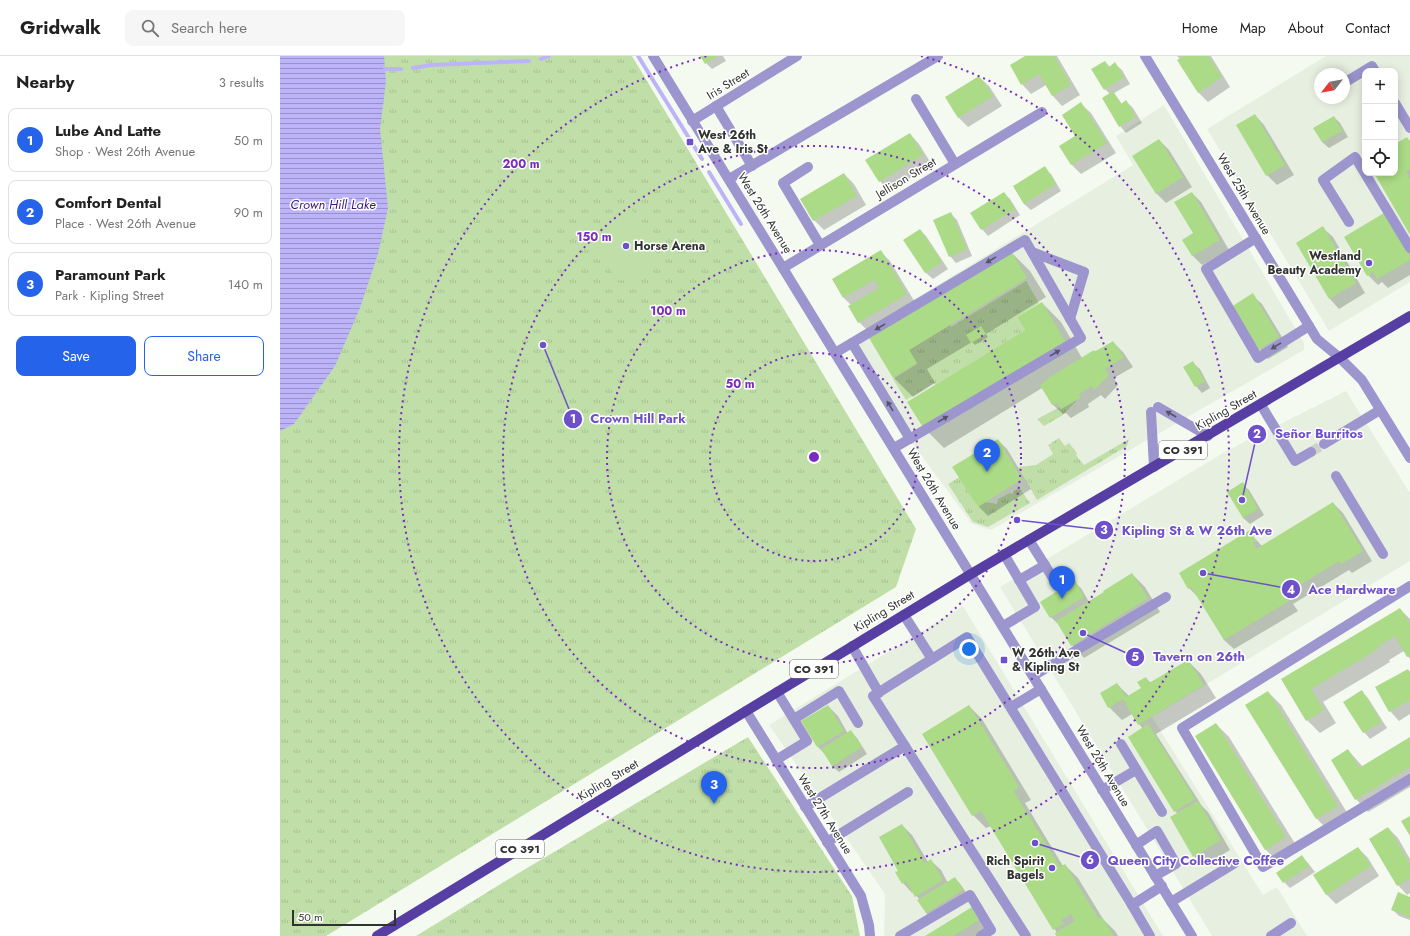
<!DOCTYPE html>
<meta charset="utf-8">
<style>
:root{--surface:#fff;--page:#f6f6f6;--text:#222;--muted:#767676;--line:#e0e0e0;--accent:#2563eb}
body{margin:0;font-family:Jost,sans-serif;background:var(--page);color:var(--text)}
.controls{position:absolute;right:12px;top:12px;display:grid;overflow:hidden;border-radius:8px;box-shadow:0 2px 10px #0003}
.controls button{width:36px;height:36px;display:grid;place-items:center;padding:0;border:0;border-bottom:1px solid var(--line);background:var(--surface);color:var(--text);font:20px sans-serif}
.compass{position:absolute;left:1034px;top:12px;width:36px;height:36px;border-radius:50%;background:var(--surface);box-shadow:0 2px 10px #0003;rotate:239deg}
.scale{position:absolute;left:12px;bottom:10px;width:104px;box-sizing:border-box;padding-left:4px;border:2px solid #313330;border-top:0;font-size:11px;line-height:14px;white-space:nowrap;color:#313330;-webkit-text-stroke:3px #fff;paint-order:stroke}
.you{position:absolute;left:689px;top:593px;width:14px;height:14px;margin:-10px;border:3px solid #fff;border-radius:50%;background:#1a73e8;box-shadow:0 0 0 6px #1a73e833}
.badge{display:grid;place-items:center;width:26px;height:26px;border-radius:50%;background:var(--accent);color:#fff;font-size:13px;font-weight:700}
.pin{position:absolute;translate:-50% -33px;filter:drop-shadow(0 1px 2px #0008)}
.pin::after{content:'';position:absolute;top:21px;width:14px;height:12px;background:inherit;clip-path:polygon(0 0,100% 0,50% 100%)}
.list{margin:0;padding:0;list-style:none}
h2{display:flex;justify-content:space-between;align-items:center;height:52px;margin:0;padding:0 16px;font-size:17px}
h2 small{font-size:13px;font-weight:400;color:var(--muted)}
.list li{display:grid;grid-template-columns:26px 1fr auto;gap:12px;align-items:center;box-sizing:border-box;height:64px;margin:0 8px 8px;padding:0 8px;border:1px solid var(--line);border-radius:8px}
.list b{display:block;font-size:15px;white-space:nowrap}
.list p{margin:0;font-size:13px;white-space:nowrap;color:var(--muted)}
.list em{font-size:13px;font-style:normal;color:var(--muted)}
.actions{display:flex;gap:8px;padding:12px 16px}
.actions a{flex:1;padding:9px 0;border:1px solid var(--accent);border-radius:8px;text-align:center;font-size:14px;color:var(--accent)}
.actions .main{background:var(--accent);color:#fff}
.icon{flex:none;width:22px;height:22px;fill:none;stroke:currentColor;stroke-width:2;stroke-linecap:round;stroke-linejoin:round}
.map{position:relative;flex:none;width:1130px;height:880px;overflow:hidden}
header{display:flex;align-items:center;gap:24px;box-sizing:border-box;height:56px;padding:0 20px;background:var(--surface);border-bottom:1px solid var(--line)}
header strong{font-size:19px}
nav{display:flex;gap:22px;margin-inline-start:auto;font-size:14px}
.search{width:280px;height:36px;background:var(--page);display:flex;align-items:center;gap:10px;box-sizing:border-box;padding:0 14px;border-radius:8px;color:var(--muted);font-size:15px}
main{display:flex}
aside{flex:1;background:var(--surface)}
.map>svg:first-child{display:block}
.built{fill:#e7f0e0;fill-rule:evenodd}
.grass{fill:url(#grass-tufts)}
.pitch{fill:#c0dfa8}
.water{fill:url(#water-rules)}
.shadow{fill:#0003}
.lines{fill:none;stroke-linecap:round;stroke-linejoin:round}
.stream{stroke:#bcb3f9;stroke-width:4}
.building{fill:#abdb86}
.minor-tunnel{stroke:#ced2ca;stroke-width:10;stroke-dasharray:10 5;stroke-linecap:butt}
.minor{stroke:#9c95ce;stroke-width:10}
.major{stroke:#563ea2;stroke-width:10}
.oneway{fill:#565567}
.ring{fill:none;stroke:#7b2cbf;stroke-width:2;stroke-dasharray:2 4}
.poi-dot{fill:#6e51ca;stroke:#fff;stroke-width:1.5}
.labels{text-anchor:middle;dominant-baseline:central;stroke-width:3;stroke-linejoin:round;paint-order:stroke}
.shield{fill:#fff;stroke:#6f706e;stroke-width:1}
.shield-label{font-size:11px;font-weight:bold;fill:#313330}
.street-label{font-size:12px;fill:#313330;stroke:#fff}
.poi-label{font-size:12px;font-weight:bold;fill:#313330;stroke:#fff;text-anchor:start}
.water-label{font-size:13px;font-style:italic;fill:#391a7c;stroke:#fff}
.centre{fill:#7b2cbf;stroke:#fff;stroke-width:2}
.ring-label{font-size:12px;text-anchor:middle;font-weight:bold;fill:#7b2cbf;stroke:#fff;stroke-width:3;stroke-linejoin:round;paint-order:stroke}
.leader{fill:none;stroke:#6e51ca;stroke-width:1.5}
.callout-dot{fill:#6e51ca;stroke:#fff;stroke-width:1.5}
.mark-label{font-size:12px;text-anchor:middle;font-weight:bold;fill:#fff}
.callout-label{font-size:13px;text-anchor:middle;font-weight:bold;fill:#6e51ca;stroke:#fff;stroke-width:3;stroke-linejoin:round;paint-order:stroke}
</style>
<header>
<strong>Gridwalk</strong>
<div class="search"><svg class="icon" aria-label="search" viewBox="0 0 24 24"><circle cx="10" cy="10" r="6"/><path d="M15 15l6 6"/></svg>Search here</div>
<nav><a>Home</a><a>Map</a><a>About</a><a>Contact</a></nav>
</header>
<main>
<aside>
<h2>Nearby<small>3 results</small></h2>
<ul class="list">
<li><span class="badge">1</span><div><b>Lube And Latte</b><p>Shop · West 26th Avenue</p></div><em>50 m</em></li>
<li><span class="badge">2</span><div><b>Comfort Dental</b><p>Place · West 26th Avenue</p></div><em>90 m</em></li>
<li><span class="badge">3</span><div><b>Paramount Park</b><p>Park · Kipling Street</p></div><em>140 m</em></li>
</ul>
<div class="actions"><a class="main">Save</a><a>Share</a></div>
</aside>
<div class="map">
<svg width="1130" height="880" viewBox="0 0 1130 880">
<defs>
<pattern id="grass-tufts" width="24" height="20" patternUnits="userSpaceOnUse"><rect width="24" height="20" fill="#c0dfa8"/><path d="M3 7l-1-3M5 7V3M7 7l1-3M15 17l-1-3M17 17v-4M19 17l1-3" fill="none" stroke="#a5c091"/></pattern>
<pattern id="water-rules" width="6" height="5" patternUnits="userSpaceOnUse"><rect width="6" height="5" fill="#bcb3f9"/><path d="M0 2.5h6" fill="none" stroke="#9992ca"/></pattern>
</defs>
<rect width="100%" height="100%" fill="#f5faf1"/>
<g class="built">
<path d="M1046,0H1130V226L1049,275L927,73ZM1085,15H1115V117H1085ZM1040,18H1064V42H1040Z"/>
<polygon points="884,49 1024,287 1024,294 711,474 692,468 636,392 568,284 853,109 836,80"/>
<polygon points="1066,335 1130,437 1130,505 872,661 983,839 997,831 1027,880 932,880 720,531 948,394"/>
<polygon points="683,550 883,880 604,880 605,838 489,669"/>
</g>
<g class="grass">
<polygon points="0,0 352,0 636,473 616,531 46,880 0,880"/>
<polygon points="746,225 759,247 737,261 745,274 655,329 654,327 626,344 613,323 637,308 629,294 670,269 671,271"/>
<polygon points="797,344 783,359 764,370 757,363 780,351 781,353"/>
<polygon points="779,382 785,390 789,387 797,397 796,399 804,409 849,383 847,390 757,444 738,411 756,409 773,398 768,389"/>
<polygon points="680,421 698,451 705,446 717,448 718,443 730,437 732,438 735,434 740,433 750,447 708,471 693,466 668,428"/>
<polygon points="468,681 572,840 580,880 136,880 242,815"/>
</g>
<path class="pitch" d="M347,152C363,159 369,181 377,195C375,199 374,203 372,207C368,216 349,229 339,223C329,217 315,189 313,178C322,161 328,157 347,152Z"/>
<polygon class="water" points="0,0 104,0 106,25 100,73 108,152 98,198 80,252 55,310 14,368 0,375"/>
<g class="shadow">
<polygon points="421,0 443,0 446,5 432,13 426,7"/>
<polygon points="747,0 777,0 800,39 782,50 773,40 766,29 751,38 742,28"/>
<polygon points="897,0 931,0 950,31 928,46 918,36 900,3"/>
<polygon points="825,6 830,11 835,8 842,14 850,28 834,37 842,48 846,45 853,52 862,67 846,77 840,70 830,38 825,33"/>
<polygon points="699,21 709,30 722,50 688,71 679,62 666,42"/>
<polygon points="801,48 811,57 836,97 801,118 792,109 780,91 796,80"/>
<polygon points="975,59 984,69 1014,119 997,129 987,119"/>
<polygon points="1054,61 1060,67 1068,81 1049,92 1042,86 1034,72"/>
<polygon points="630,78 639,88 652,109 609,135 600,125"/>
<polygon points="1127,82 1130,85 1130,177 1095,117 1115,117 1115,90"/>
<polygon points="879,84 889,94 912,131 886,147 876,137"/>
<polygon points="764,112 771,118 781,135 751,154 744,148 734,131"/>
<polygon points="564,118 574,128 586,149 544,174 534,164"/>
<polygon points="724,137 730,143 740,159 708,180 702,173 692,157"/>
<polygon points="912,137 921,146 949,194 922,209 913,200 904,184 914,178"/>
<polygon points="670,157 677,164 692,200 676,207 670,200"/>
<polygon points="1043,172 1053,181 1085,237 1059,253 1050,243 1017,187"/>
<polygon points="640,174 646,180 668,213 653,223 646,217 625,184"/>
<polygon points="1065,181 1130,195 1130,219 1108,232 1102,226 1098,229 1088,219"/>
<polygon points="601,196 610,205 636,248 589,276 579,266 571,249 564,242 553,224"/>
<polygon points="731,196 750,215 766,241 706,278 708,281 695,289 692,286 647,313 655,327 633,341 614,322 590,282"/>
<polygon points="972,239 982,248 1008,291 988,303 979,293"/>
<polygon points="762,247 781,266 802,302 833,286 843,296 853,311 834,322 838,329 825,343 821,339 808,348 809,351 791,362 786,357 783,358 773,349 762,332 664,392 645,373 747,275"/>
<polygon points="913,307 920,313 930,332 922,337 916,330"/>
<polygon points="718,384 727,393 751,433 708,460 698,450"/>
<polygon points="962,428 969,434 984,459 970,468 963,462"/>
<polygon points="1053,447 1063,457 1092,505 1072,517 1069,514 1013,548 1018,555 954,593 944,584 919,542 909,532 969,476 982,490"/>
<polygon points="852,518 865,531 880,556 804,602 792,589 778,567 777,567 771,561 794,526 801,532 809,546"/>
<polygon points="1120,553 1130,563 1130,603 1124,595 1109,604 1110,606 1043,646 1056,667 1040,677 1027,664 1002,623"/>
<polygon points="908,605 921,618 936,642 876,678 922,750 928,756 950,794 924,810 914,800 898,758 895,755 863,673 859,668 852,658 842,664 829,651 837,628 849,640 862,632 866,622 871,627"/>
<polygon points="1128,614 1130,616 1130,658 1119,665 1110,655"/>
<polygon points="988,636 1001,649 1071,763 1050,776 1037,763 966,649"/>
<polygon points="1082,636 1088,642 1107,672 1090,683 1084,676"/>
<polygon points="548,650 558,660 568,678 571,676 577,682 587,698 559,716 552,710 546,699 537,690"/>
<polygon points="689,650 702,663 751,744 745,747 783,810 785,809 798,822 823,863 835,875 838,880 778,880 777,877 711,770 706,772 693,759 643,678"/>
<polygon points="936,668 949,681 1019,794 998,806 986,794"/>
<polygon points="1130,682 1130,731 1088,756 1076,743 1068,694 1083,711"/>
<polygon points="622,769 632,779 648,806 651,805 661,814 668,827 675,822 681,829 689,841 653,863 646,857 640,844 633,836 632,837 623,827 620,815"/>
<polygon points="1108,772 1118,782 1130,803 1130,837 1127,839 1118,829"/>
<polygon points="1078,792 1088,802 1099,820 1056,848 1046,838"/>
<polygon points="1022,801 1028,807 1035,816 1010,832 1004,826"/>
<polygon points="1130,842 1130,864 1119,860 1112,853"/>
<polygon points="691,853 708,874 698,880 647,880"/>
</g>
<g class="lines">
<g class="stream">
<polyline points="358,0 422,103"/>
<polyline points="261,3 269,0"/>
<polyline points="133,12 151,9 249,5"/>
<polyline points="105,13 121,13"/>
<polyline points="429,116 461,168"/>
</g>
</g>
<g class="building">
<polygon points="420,0 438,0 425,8"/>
<polygon points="745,0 774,0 791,29 772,40 759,18 741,29 730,9"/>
<polygon points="904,0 928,0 942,21 918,37 897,4"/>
<polygon points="825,5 829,11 835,6 844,21 824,34 811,13"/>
<polygon points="699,20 713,40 678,62 665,41"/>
<polygon points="833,35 841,48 846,44 856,61 839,71 822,42"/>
<polygon points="801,46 827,87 791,109 779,90 795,80 782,59"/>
<polygon points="975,58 1005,109 986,120 956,69"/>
<polygon points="1054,60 1062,75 1042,86 1033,72"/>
<polygon points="630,77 643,99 599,126 585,104"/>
<polygon points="1127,81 1130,86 1130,113 1126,116 1130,123 1130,179 1094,117 1115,117 1115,88"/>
<polygon points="879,83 903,121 876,138 852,100"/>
<polygon points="765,110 776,128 744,148 733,130"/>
<polygon points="564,117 577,140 533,165 520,143"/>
<polygon points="724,136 735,153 701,174 690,157"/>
<polygon points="912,136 940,184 912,200 902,184 913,177 894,146"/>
<polygon points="671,156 687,193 669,201 653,164"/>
<polygon points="1104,157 1130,200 1130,204 1097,223 1093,216 1087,220 1064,181"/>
<polygon points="1043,170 1076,227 1049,243 1016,187"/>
<polygon points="640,173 662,206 645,217 623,184"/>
<polygon points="601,194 627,238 578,267 568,250 599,232 594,224 563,242 552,223"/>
<polygon points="731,195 747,222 629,294 637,307 613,322 589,282"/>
<polygon points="973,237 999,281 978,294 951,251"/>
<polygon points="762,246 786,287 644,373 627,346 745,274 737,261"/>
<polygon points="701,270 706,278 691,287 686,279"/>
<polygon points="833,285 844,301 825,313 829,319 814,334 812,330 799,338 800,342 781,353 777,347 772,349 760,329 768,324 767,323 814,294 815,296"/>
<polygon points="913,305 925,325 915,331 903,311"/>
<polygon points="718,383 742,423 698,451 672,411"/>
<polygon points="963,426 978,453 963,462 947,436"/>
<polygon points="1053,446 1083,495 1061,508 1059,505 1005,538 1009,545 944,584 911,531 908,533 899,517 970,474 976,485 973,487 976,493"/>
<polygon points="852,517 868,542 791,590 776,565 824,536 823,535"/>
<polygon points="795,524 804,541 770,562 760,546"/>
<polygon points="1120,552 1130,568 1130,600 1127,601 1115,580 1097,591 1098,593 1031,633 1044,654 1026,665 1001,623"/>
<polygon points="908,604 924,629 858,669 843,643 828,652 820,637 837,627 846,641 861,632 857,626 866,621 869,627"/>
<polygon points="1128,613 1130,617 1130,644 1109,656 1095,631"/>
<polygon points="1082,634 1101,666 1083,677 1063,646"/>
<polygon points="988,635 1058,750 1036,763 965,649"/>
<polygon points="548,649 564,675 537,691 521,665"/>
<polygon points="689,649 739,731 733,734 780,811 785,808 819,863 822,861 834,880 776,880 775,877 795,865 791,858 781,864 784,868 773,874 701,755 692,760 642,678"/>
<polygon points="936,667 1006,781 985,794 915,680"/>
<polygon points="868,668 915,743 894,756 848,681"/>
<polygon points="571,674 582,691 552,710 541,693"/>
<polygon points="1130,681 1130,711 1075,744 1051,704 1068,693 1079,712"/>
<polygon points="918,745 941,784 913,801 890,761"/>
<polygon points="1130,760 1130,780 1121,765"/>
<polygon points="622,768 645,807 651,803 663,824 635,841 626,825 622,828 615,816 618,815 599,781"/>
<polygon points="1108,771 1130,808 1130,822 1117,830 1089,783"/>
<polygon points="1078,791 1091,810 1046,839 1033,819"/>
<polygon points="1022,799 1029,810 1003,827 996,817"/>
<polygon points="675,821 683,834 646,857 637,844"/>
<polygon points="1118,836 1130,841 1130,861 1111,854"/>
<polygon points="692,851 699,864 673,880 645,880"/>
</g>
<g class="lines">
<polyline class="minor-tunnel" points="1031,396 1044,388"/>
<g class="minor">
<polyline points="373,0 912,880"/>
<polyline points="865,0 1037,283 1060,302 1082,324 1130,402"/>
<polyline points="1064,27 1092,10 1095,15"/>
<polyline points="636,43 675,108"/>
<polyline points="1115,47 1130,72"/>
<polyline points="436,50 472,110"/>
<polyline points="412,65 517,0"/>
<polyline points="528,111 503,127 540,189"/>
<polyline points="449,123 658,0"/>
<polyline points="1069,166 1043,124 1075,101 1130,192"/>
<polyline points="976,182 926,213 978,302 1029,270"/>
<polyline points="752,196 804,216 790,263"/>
<polyline points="503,212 762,56"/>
<polyline points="572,287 630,383"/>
<polyline points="555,297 745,184 801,282 614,392"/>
<polyline points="981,349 1015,405 1031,396"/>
<polyline points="878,351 928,380"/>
<polyline points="871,356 874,411"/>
<polyline points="1044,388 1100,354"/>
<polyline points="1056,420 1103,498"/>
<polyline points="749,484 778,530"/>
<polyline points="739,524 765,509"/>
<polyline points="1130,530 902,672 983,811 1130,723"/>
<polyline points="624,559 652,603"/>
<polyline points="723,570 755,551 724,498"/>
<polyline points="572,590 599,637"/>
<polyline points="753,620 886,541"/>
<polyline points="731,651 761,633"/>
<polyline points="466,655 581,840 589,869 590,880"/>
<polyline points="514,663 559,635 578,667"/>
<polyline points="841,688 882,756"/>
<polyline points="496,704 527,685 497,636"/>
<polyline points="822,734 856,714"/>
<polyline points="525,751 625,690"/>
<polyline points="547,786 628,736"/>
<polyline points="856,789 877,775 896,808 875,820"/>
<polyline points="891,846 955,807"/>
<polyline points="620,880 690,839 711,874 701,880"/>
<polyline points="746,880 593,640 687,581 852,849"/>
<polyline points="870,880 852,849 882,830"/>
<polyline points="991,880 1011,867"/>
</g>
<polyline class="major" points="97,880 691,518 1130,260"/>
</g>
<defs><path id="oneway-solid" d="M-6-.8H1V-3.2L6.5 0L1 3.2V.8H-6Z"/></defs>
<g class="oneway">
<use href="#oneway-solid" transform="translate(711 204) rotate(149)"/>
<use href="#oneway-solid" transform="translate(600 271) rotate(149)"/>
<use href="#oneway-solid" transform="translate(996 290) rotate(148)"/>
<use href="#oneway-solid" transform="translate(775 297) rotate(-31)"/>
<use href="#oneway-solid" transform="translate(610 350) rotate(-121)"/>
<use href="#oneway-solid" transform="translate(891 358) rotate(-150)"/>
<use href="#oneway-solid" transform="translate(663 363) rotate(-31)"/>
</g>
<g class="ring">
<circle cx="534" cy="401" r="104"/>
<circle cx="534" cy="401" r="207"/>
<circle cx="534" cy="401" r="311"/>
<path d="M641 0A415 415 0 1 1 427 0"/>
</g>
<g class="poi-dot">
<rect x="406" y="82" width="8" height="8" rx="2"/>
<circle cx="346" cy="190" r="4"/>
<circle cx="1089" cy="207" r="4"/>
<rect x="720" y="600" width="8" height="8" rx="2"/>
<circle cx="772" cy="812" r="4"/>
</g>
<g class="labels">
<g class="shield">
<rect x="879" y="385" width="48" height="18" rx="3"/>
<rect x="510" y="604" width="48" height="18" rx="3"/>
<rect x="216" y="784" width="48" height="18" rx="3"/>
</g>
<g class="shield-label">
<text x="903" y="394">CO 391</text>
<text x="534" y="613">CO 391</text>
<text x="240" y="793">CO 391</text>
</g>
<g class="street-label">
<text transform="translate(448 28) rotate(-32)">Iris Street</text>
<text transform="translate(626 122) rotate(-31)">Jellison Street</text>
<text transform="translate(964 138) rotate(59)">West 25th Avenue</text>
<text transform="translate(485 157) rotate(58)">West 26th Avenue</text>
<text transform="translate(946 354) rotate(-30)">Kipling Street</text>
<text transform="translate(654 433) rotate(59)">West 26th Avenue</text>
<text transform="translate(604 555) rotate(-31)">Kipling Street</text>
<text transform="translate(823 710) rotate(59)">West 26th Avenue</text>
<text transform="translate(328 724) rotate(-31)">Kipling Street</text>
<text transform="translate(545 758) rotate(58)">West 27th Avenue</text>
</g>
<g class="poi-label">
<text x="418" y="79">West 26th<tspan x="418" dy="14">Ave &amp; Iris St</tspan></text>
<text x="354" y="190">Horse Arena</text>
<text x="1081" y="200" text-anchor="end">Westland<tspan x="1081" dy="14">Beauty Academy</tspan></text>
<text x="732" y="597">W 26th Ave<tspan x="732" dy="14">&amp; Kipling St</tspan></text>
<text x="764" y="805" text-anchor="end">Rich Spirit<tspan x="764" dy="14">Bagels</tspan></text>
</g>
<g class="water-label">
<text x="53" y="148">Crown Hill Lake</text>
</g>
</g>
<circle cx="534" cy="401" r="6" class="centre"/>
<g class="ring-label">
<text x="241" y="112">200 m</text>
<text x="314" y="185">150 m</text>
<text x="388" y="259">100 m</text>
<text x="460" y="332">50 m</text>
</g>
<path class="leader" d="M263 289L293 363M962 444L977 378M737 464L824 474M923 517L1011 533M803 577L855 601M755 787L810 804"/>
<g class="callout-dot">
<circle cx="263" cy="289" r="4"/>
<circle cx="962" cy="444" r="4"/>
<circle cx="737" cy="464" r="4"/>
<circle cx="923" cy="517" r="4"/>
<circle cx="803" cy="577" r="4"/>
<circle cx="755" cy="787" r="4"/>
<circle cx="293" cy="363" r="10"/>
<circle cx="977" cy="378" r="10"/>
<circle cx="824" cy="474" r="10"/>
<circle cx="1011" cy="533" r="10"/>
<circle cx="855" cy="601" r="10"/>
<circle cx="810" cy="804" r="10"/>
</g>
<g class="mark-label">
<text x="293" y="367">1</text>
<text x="977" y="382">2</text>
<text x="824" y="478">3</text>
<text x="1011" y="538">4</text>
<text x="855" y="605">5</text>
<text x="810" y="808">6</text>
</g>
<g class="callout-label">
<text x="358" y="367">Crown Hill Park</text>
<text x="1039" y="382">Señor Burritos</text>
<text x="917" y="479">Kipling St &amp; W 26th Ave</text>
<text x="1072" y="538">Ace Hardware</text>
<text x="919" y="605">Tavern on 26th</text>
<text x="916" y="809">Queen City Collective Coffee</text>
</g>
</svg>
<div class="controls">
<button>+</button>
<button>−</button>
<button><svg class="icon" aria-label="locate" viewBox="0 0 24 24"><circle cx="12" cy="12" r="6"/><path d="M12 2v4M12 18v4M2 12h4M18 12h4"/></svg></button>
</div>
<svg class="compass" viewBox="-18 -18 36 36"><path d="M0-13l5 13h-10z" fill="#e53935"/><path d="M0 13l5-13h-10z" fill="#767676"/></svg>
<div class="scale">50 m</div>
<div class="you"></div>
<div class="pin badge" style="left:782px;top:543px">1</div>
<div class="pin badge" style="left:707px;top:416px">2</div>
<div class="pin badge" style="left:434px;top:748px">3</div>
</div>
</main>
